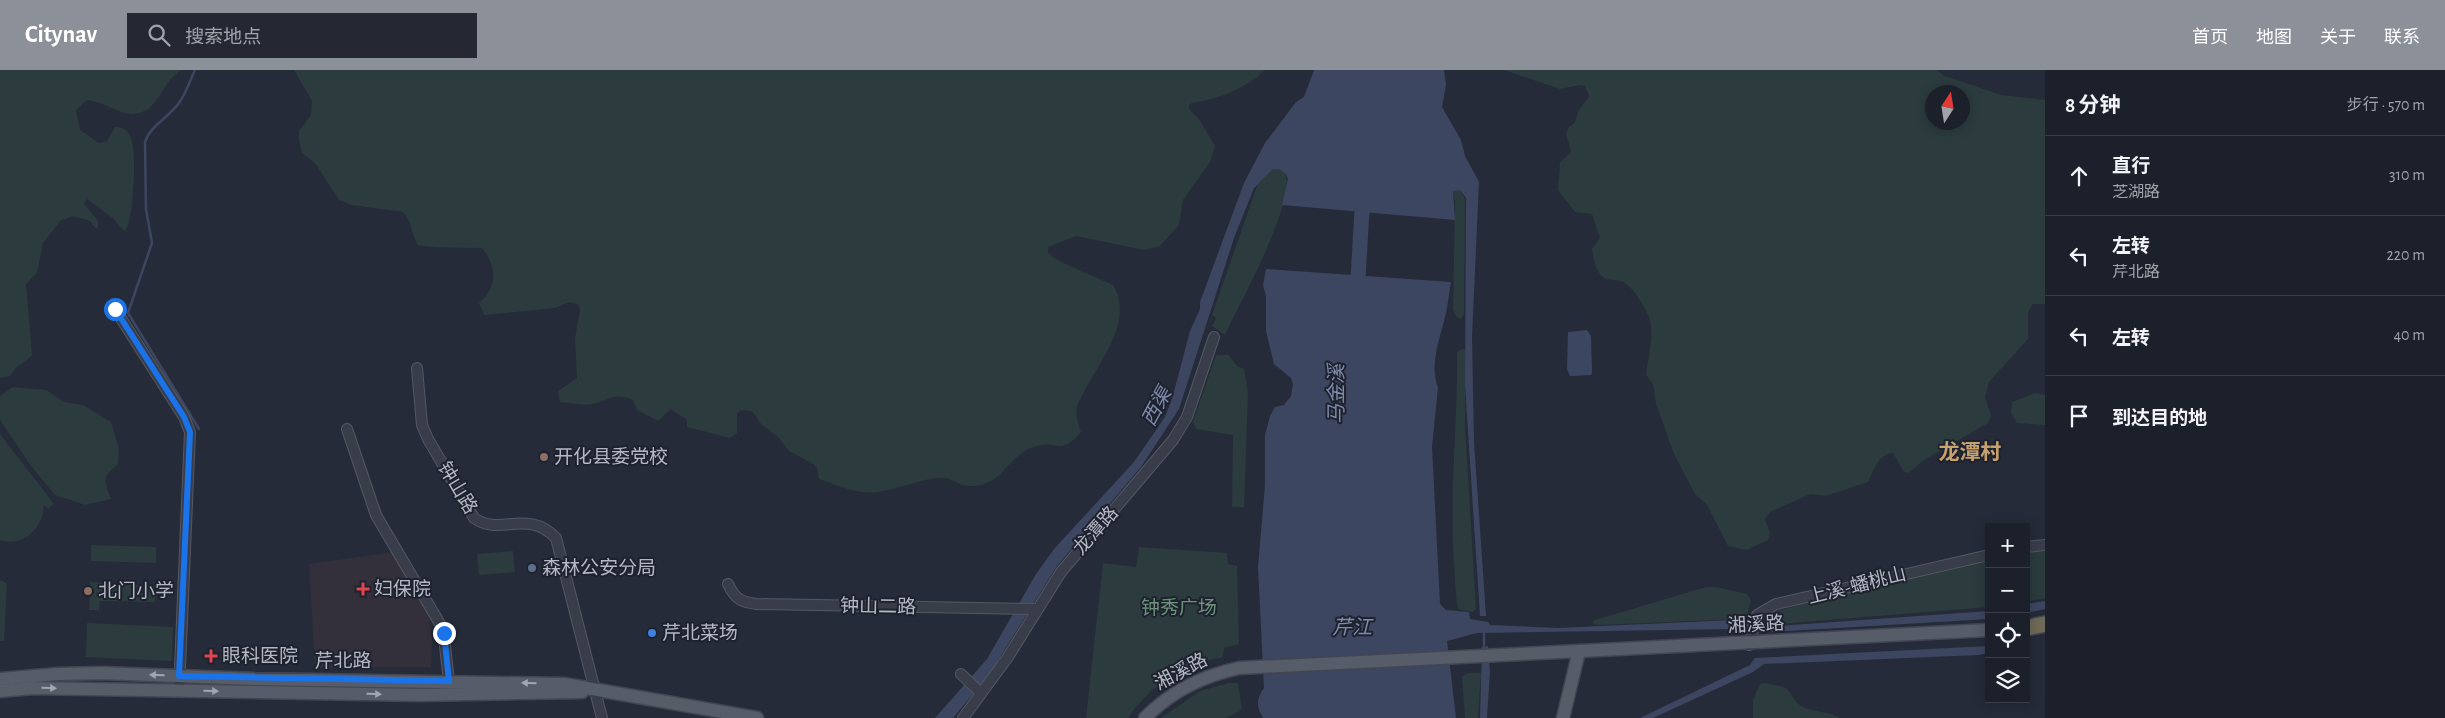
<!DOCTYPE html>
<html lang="zh">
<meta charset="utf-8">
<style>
:root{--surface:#1c202b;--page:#252833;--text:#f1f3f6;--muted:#a0a3a9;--line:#3a3e47;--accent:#8c9099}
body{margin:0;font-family:"Alegreya Sans","Noto Sans SC",sans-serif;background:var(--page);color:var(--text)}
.controls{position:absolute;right:15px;bottom:15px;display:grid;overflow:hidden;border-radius:0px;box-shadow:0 2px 12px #0003}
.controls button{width:45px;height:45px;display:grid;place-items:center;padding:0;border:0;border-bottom:1px solid var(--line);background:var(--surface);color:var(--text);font:25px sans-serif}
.compass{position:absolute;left:1925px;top:15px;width:45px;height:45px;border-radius:50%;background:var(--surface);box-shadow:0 2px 12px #0003;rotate:12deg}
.stop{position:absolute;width:15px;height:15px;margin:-11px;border:4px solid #1a73e8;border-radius:50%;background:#fff}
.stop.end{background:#1a73e8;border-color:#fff;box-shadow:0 1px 5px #0008}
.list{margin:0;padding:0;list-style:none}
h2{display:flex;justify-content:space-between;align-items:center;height:65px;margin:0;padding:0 20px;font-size:21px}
h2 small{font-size:16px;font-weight:400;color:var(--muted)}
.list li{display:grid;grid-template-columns:32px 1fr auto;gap:15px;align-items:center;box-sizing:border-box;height:80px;padding:0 20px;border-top:1px solid var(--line)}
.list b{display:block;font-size:19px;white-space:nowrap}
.list p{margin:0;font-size:16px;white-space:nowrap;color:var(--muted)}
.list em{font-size:16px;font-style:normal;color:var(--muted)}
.icon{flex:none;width:28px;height:28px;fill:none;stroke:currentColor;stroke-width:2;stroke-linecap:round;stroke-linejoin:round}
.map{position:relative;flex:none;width:2045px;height:648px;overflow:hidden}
header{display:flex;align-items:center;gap:30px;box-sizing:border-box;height:70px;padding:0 25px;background:var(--accent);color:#fff}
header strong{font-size:24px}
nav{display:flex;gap:28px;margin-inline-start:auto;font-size:18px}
.search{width:350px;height:45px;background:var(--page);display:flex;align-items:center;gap:12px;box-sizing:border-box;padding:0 18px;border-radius:0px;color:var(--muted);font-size:19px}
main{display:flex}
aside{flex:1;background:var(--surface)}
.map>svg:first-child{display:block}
.medical{fill:#33303b}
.green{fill:#2b3b3e;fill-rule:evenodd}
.water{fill:#3d4660}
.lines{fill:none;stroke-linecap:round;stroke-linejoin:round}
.stream{stroke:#3d4660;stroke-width:2.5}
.river{stroke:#3d4660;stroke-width:15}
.minor-casing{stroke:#545864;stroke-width:12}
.major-casing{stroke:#424652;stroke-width:15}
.highway-casing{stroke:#444854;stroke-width:18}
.minor{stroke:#393d4a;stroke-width:10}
.major{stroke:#575c69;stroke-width:12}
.highway{stroke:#6f6957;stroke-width:15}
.oneway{fill:#a1a6b3}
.route{stroke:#1a73e8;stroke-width:6}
.education-dot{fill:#8d6e63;stroke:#1e222e;stroke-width:2}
.service-dot{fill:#5c6f8a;stroke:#1e222e;stroke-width:2}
.health-dot{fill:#e0444e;stroke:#1e222e;stroke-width:2}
.shop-dot{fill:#3f7fe0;stroke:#1e222e;stroke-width:2}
.labels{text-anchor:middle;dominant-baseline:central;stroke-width:4;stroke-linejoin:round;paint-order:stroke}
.poi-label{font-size:19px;fill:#b4b8c5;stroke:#1e222e;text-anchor:start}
.street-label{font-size:19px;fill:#b4b8c5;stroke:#1e222e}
.park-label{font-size:19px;fill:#6e937c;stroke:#1e222e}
.water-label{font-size:20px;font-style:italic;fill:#7f8baa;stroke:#1e222e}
.quarter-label{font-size:21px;font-weight:bold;fill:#c8a26d;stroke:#1e222e}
</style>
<header>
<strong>Citynav</strong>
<div class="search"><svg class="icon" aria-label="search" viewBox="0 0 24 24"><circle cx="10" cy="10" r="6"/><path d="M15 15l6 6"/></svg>搜索地点</div>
<nav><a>首页</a><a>地图</a><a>关于</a><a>联系</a></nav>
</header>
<main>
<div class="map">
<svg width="2045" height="648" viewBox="0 0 2045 648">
<rect width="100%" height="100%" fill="#252b39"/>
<polygon class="medical" points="394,482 428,543 432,567 431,597 315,598 309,494"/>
<g class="green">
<path d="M0,0H180C177,4 172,7 169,11C159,24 153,44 132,44C119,44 102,31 87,30L76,40L80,60L99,73L107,71L115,57C121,57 126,59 129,64C138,77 133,132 130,148L127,158L124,161L114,149L87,129L84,134L98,151V158H95L90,151L73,146L60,151L43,173L37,203L26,214L32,285C22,296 19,292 10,306L0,308Z"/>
<path d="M294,0H1265C1245,19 1219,29 1192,33L1189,35V39L1199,49L1215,76L1210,92L1183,130L1179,155L1160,176L1144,180L1076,166L1048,177V183L1059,191L1113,215C1134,248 1102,289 1086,318C1083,324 1079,330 1077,336C1075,345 1078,353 1081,362C1059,387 1060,370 1037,376C1013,382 1006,404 989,412C961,424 956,406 938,408C918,410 898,419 878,422C858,425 837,415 819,409L817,398L813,394L789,381L778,367L761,354L752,341L741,340L737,344V363L730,368L687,357V350L671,339L658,351L637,340L633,330C613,322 611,330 593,334C583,336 570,333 560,332L558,321L577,308L575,268L580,240L579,235L569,232L555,238L484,245L479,233C498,216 497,197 482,178C460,177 439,179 418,175C411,165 412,151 403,142L352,135L339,130L315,93L302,83L299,70V61L311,45L312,31Z"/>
<path d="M1504,0H1937L1943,5L2001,25L2045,30V234H2033L2028,242V269L1989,312L1985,327L1991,346L1988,353L1924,390L1908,403L1904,402L1893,383C1878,384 1874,400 1868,412L1826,426L1810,424L1770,442L1765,449L1770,463L1768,470L1746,480L1728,476L1707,435L1695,424L1674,384L1656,334L1653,314L1646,305C1648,287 1655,264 1649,247C1645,237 1634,219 1625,213C1619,209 1612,211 1606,209C1596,204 1593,189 1592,179L1600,168L1592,144L1575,142L1558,120L1560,92L1571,82L1566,64L1569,57L1575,52L1578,42L1589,26L1585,16L1580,15L1560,19ZM1932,22H1962V52H1932Z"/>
<path d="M1273,99H1279L1286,104C1294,136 1240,233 1225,265L1212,256L1216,248L1212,245L1258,113Z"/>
<polygon points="1457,120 1460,120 1465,129 1464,244 1461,249 1457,247 1453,240 1455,132 1453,121"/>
<path d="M1462,279L1465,280V356L1476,538L1473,542L1458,539C1455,524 1455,508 1454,493C1449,422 1458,353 1457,282Z"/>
<polygon points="1216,285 1228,285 1237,296 1244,299 1248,323 1244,437 1232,437 1233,365 1196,359 1193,352"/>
<path d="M13,317L46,320L64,332L83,335L111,352L119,379L118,394C101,409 104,409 111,429L85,435L55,425L31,396L0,350V326Z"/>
<polygon points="2035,323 2045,325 2045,355 2017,353 2011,343 2012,332"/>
<path d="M0,364L54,434L48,439L44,435C43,458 23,478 0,470Z"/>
<polygon points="91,475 156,477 156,493 91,491"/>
<path d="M1139,477L1227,483L1228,494L1237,496L1239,574L1224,578L1223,587C1212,590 1200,591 1189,596C1166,606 1142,627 1128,648H1086L1103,493L1136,497Z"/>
<polygon points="513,481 515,502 479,505 477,484"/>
<polygon points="2045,481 2045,528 2026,532 2026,483"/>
<polygon points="1989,491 1989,537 1779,554 1766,553 1765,551 1771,543 1814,531"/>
<polygon points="2,510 7,514 4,571 0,571 0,511"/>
<polygon points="90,512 156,516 155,532 100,531 99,540 89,540"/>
<polygon points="1706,517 1717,517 1747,524 1751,530 1747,546 1741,549 1598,555 1592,553 1595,550"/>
<polygon points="87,553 173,557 172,591 86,587"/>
<polygon points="1468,603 1481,603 1478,648 1465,648 1462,607"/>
<polygon points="1228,613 1238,613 1242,640 1226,648 1161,648 1200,621"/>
<path d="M1765,613C1771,615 1783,615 1788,620C1793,626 1794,632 1803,637C1811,642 1828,641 1840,648H1753V630L1760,614Z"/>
</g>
<g class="water">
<polygon points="1314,0 1444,0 1446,14 1442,37 1461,70 1465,86 1479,112 1472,267 1474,372 1486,546 1480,546 1465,315 1466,128 1460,120 1453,121 1455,150 1282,135 1288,109 1286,104 1279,99 1273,99 1254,118 1234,168 1179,339 1141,397 1057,496 989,605 953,648 935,648 987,589 1036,504 1054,479 1134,392 1165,347 1172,329 1190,261 1200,239 1200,232 1244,113 1265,73 1296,32 1304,27"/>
<path d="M1266,199L1451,212C1449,223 1448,236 1445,247C1440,268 1429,296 1438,317L1432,377L1440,534L1446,540L1469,542L1470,549L1488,552L1490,555L1558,558L1733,550L1777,556L1989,541V549L1768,562L1735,559L1477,563L1447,571L1456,648H1263C1256,636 1256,629 1264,618L1258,497L1265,415V365L1270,346L1275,337L1284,335L1291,326L1293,314L1291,308L1274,294L1266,261V226L1263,215Z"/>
<polygon points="1587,260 1591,266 1592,303 1591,305 1570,306 1567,299 1568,262"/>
<polygon points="2045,531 2045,539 2026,543 2026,534"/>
<polygon points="1488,576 1490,601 1487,648 1480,648 1482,577"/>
<polygon points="1989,576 1989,583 1978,585 1764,594 1753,602 1653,648 1640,648 1750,595 1755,588"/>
</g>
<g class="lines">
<g class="stream">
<path d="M195,0C190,11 186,23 179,33C169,47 150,56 145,72L146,139L152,173L128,243L199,359"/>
<polyline points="1484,562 1484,579"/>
</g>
<polyline class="river" points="1357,225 1363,124"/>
<g class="minor-casing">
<g id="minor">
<polyline points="115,239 184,347 190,362 179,621"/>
<path d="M417,298L422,355L428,369L474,448C500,467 527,438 556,468L602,648"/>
<polyline points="347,359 376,445 443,559 449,611"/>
<polyline points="2026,477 2045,475"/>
<path d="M728,514C735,529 741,532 756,534L1037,539"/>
<polyline points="1749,575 1757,545 1776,534 1989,485"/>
<polyline points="961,604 981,623"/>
<polyline points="963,648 1008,587 1061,502 1173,370 1187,347 1214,267"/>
</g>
</g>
<g class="major-casing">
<g id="major">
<polyline points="0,609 58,604 102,603 254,609 564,614 757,648"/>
<polyline points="0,621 33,618 420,625 582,622"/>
<path d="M1145,648C1171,621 1202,606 1239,598C1489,584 1739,575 1989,560"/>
<polyline points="1563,648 1579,581"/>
</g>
</g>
<g class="highway-casing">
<polyline id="highway" points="2031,557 2045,554"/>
</g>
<use href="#minor" class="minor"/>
<use href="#major" class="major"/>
<use href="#highway" class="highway"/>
</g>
<defs><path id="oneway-solid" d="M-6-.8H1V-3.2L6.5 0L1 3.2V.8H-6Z" transform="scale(1.25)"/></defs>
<g class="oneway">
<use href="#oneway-solid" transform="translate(157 605) rotate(-178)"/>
<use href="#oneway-solid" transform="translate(529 613) rotate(-179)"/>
<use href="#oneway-solid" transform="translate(49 618) rotate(1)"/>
<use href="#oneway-solid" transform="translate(211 621) rotate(1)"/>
<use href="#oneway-solid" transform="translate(374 624) rotate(1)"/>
</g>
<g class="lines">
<polyline class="route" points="115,239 184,347 190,362 179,606 449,611 444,563"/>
</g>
<g class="education-dot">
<circle cx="544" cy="387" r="5"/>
<circle cx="88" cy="521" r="5"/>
</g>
<circle class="service-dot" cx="532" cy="498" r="5"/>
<g class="health-dot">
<path d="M360.5 511.5h5v5h5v5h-5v5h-5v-5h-5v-5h5z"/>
<path d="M208.5 578.5h5v5h5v5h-5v5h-5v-5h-5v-5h5z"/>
</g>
<circle class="shop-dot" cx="652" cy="563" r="5"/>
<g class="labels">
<g class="poi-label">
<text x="554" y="387">开化县委党校</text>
<text x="542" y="498">森林公安分局</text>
<text x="374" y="519">妇保院</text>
<text x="98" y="521">北门小学</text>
<text x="662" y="563">芹北菜场</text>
<text x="222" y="586">眼科医院</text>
</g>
<g class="street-label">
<text transform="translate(457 418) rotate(59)">钟山路</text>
<text transform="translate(1096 461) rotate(-49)">龙潭路</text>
<text transform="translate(1857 516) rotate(-14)">上溪-蟠桃山</text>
<text transform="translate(878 537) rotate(1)">钟山二路</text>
<text transform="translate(1756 555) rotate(-3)">湘溪路</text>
<text x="343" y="591">芹北路</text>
<text transform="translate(1181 602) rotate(-28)">湘溪路</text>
</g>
<g class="park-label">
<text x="1179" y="538">钟秀广场</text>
</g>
<g class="water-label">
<text transform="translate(1337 324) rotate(-90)">马金溪</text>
<text transform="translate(1157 337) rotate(-62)">西渠</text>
<text x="1352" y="558">芹江</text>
</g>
<g class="quarter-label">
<text x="1970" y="382">龙潭村</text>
</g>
</g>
</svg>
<div class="controls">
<button>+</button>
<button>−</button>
<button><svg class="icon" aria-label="locate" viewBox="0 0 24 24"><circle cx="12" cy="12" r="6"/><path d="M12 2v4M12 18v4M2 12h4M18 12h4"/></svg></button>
<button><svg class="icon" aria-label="layers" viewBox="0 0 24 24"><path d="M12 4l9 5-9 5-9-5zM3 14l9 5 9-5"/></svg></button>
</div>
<svg class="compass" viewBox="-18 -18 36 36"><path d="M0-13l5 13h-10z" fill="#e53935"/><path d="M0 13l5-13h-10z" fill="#a0a3a9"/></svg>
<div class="stop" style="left:115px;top:239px"></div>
<div class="stop end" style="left:444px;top:563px"></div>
</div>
<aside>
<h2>8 分钟<small>步行 · 570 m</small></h2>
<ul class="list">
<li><svg class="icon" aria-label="ahead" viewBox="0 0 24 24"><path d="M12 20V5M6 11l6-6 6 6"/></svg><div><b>直行</b><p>芝湖路</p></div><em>310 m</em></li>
<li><svg class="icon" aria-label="left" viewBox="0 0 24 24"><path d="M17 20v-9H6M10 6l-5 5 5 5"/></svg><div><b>左转</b><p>芹北路</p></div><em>220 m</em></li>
<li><svg class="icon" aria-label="left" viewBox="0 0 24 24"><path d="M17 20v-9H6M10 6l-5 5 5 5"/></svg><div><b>左转</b></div><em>40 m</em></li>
<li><svg class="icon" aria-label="arrive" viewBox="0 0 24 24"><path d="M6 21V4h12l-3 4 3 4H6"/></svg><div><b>到达目的地</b></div></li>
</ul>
</aside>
</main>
